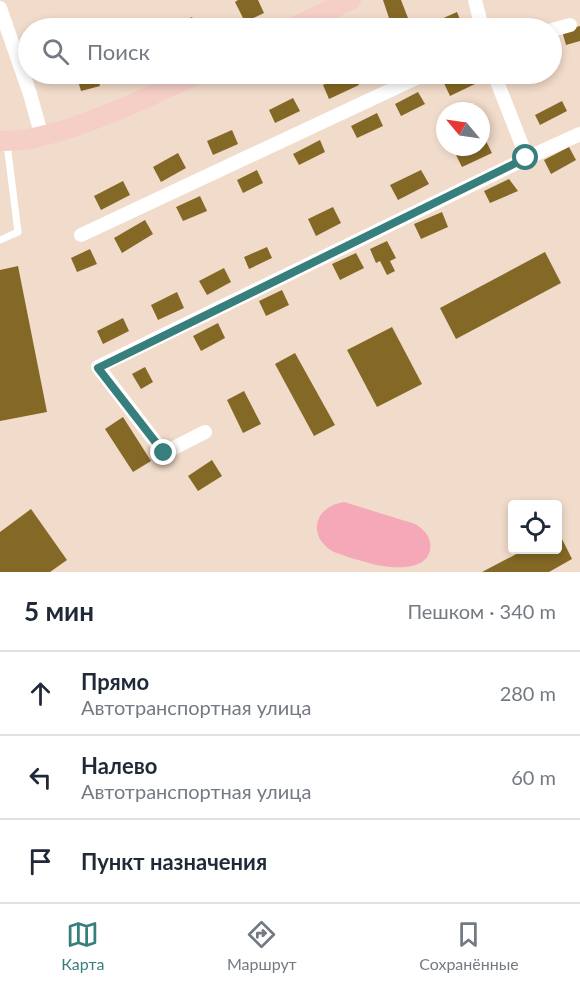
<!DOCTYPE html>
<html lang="ru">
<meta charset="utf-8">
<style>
:root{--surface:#fff;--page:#f6f6f7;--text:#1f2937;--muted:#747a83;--line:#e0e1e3;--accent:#367f7d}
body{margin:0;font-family:Lato,sans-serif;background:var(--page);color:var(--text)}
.controls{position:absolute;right:18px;bottom:18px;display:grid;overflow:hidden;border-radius:6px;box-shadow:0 3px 9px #0003}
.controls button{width:54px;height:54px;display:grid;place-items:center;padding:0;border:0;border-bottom:2px solid var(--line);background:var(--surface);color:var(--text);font:30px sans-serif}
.compass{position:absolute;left:436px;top:102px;width:54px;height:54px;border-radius:50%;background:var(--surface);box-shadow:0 3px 9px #0003;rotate:299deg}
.stop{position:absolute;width:18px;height:18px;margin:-14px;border:4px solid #367f7d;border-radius:50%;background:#fff}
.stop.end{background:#367f7d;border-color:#fff;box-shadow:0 2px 6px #0008}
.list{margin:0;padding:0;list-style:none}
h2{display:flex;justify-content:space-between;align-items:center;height:78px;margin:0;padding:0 24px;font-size:26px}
h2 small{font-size:20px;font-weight:400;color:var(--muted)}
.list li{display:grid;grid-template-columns:39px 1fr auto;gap:18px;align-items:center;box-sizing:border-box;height:84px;padding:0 24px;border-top:2px solid var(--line)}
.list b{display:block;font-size:22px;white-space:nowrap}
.list p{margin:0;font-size:20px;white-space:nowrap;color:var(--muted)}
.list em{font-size:20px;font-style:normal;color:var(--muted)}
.icon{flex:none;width:33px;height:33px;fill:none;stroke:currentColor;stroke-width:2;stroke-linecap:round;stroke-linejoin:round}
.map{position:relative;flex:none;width:580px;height:572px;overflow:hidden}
.search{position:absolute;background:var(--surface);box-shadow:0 3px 9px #0003;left:18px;right:18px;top:18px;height:66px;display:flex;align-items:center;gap:15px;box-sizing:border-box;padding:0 21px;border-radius:33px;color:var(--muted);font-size:22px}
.sheet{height:330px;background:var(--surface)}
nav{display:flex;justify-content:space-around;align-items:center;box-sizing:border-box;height:84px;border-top:2px solid var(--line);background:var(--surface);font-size:16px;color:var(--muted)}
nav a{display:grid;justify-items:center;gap:3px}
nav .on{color:var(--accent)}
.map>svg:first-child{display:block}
.green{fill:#f5a8b8}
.building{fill:#846825}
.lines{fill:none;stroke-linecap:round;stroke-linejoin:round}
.lane{stroke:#fff;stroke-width:7}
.street{stroke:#fff;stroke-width:14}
.secondary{stroke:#f5cec6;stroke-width:20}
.route{stroke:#367f7d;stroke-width:8}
</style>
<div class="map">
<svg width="580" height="572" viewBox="0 0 580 572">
<rect width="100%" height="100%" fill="#f1dbca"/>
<path class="green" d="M344,502L415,524C425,530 432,538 430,550C426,572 389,569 369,563C357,560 345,556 334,552C307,537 313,507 344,502Z"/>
<g class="building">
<polygon points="238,0 258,0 264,13 245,22 235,2"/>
<polygon points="383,0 401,0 408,18 391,24"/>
<polygon points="457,12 463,27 421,28"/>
<polygon points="192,17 197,28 177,28 175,25"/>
<polygon points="580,26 580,41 566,45 562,31"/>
<polygon points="76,74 97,74 100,86 81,91"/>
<polygon points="347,74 353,74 359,85 329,99 323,85"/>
<polygon points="458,74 472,74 477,83 450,96 443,81"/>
<polygon points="418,92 425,104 401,116 395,104"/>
<polygon points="293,98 300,111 275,123 269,110"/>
<polygon points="562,101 567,111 540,125 535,115"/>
<polygon points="377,113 383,126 357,138 351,126"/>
<polygon points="232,130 238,144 213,155 207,141"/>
<polygon points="485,139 492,153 462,167 455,153 468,147 481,147 481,141"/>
<polygon points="320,140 325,152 299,165 293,154"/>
<polygon points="569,147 576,160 551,174 544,160"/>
<polygon points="178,153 186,168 161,182 153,167"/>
<polygon points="257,170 263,183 243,193 237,180"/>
<polygon points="421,170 429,184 398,200 390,185"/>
<polygon points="509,179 518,191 490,203 484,191"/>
<polygon points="123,181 130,195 101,210 94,196"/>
<polygon points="200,196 207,211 183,221 176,207"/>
<polygon points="333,207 341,223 316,236 308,219"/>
<polygon points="442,212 448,227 421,239 414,224"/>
<polygon points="145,220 153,234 122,253 114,238"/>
<polygon points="387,241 396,258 390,261 395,271 387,275 380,261 376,263 370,249"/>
<polygon points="267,247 272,258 249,269 244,257"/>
<polygon points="90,249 97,264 77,272 71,258"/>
<polygon points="545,252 561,283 456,339 440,308"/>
<polygon points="356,253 364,268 340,280 332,264"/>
<polygon points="18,266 47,412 0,421 0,270"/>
<polygon points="224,268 231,282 207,295 199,281"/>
<polygon points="282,290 289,305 266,316 259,301"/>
<polygon points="177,292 184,308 158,320 151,305"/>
<polygon points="123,318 129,331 103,344 97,331"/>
<polygon points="218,323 225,338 201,351 193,336"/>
<polygon points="392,327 422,384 377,407 347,350"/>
<polygon points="295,353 335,425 314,436 275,364"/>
<polygon points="145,367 153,382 141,389 132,374"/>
<polygon points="244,391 261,424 243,433 227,400"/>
<polygon points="123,417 151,461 133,472 105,429"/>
<polygon points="212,460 222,476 198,491 188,476"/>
<polygon points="31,509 67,560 50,572 0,572 0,532"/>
<polygon points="558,531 572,559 549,572 482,572 524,550 558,550"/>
</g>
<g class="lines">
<polyline class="lane" points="0,240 18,232 7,144"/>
<g class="street">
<polyline points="475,0 482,28"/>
<polyline points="0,8 30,94 42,137"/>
<polyline points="552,30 570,25"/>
<polyline points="494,74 527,158"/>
<polyline points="81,235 425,74"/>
<polyline points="205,432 164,453 98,367 527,158 580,134"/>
</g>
<g class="secondary">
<polyline points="292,28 351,0"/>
<path d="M0,141C23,142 43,136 64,130C111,115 154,94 198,74"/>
</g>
</g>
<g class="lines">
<polyline class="route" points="164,453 98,368 526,158"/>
</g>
</svg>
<div class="controls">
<button><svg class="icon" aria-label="locate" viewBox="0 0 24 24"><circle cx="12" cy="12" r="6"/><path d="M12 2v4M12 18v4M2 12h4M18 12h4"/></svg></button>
</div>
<svg class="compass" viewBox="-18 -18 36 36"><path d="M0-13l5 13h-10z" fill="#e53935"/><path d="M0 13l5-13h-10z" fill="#747a83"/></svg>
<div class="stop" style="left:526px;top:158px"></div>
<div class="stop end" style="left:164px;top:453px"></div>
<div class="search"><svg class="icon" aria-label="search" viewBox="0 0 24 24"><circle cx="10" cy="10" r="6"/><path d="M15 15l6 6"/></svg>Поиск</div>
</div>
<section class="sheet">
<h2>5 мин<small>Пешком · 340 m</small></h2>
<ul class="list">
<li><svg class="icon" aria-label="ahead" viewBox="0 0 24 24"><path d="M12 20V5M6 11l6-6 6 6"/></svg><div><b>Прямо</b><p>Автотранспортная улица</p></div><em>280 m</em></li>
<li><svg class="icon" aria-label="left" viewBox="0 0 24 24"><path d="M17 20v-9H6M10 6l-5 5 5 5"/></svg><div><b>Налево</b><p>Автотранспортная улица</p></div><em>60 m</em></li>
<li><svg class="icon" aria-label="arrive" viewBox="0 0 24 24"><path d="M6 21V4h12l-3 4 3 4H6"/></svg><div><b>Пункт назначения</b></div></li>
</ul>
</section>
<nav>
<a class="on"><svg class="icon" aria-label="map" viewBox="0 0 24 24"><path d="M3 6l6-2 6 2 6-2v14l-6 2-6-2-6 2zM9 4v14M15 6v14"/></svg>Карта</a>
<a><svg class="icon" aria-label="directions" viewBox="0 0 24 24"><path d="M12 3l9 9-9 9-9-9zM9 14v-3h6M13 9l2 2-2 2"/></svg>Маршрут</a>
<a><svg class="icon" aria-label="saved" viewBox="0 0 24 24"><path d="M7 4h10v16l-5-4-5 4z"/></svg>Сохранённые</a>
</nav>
